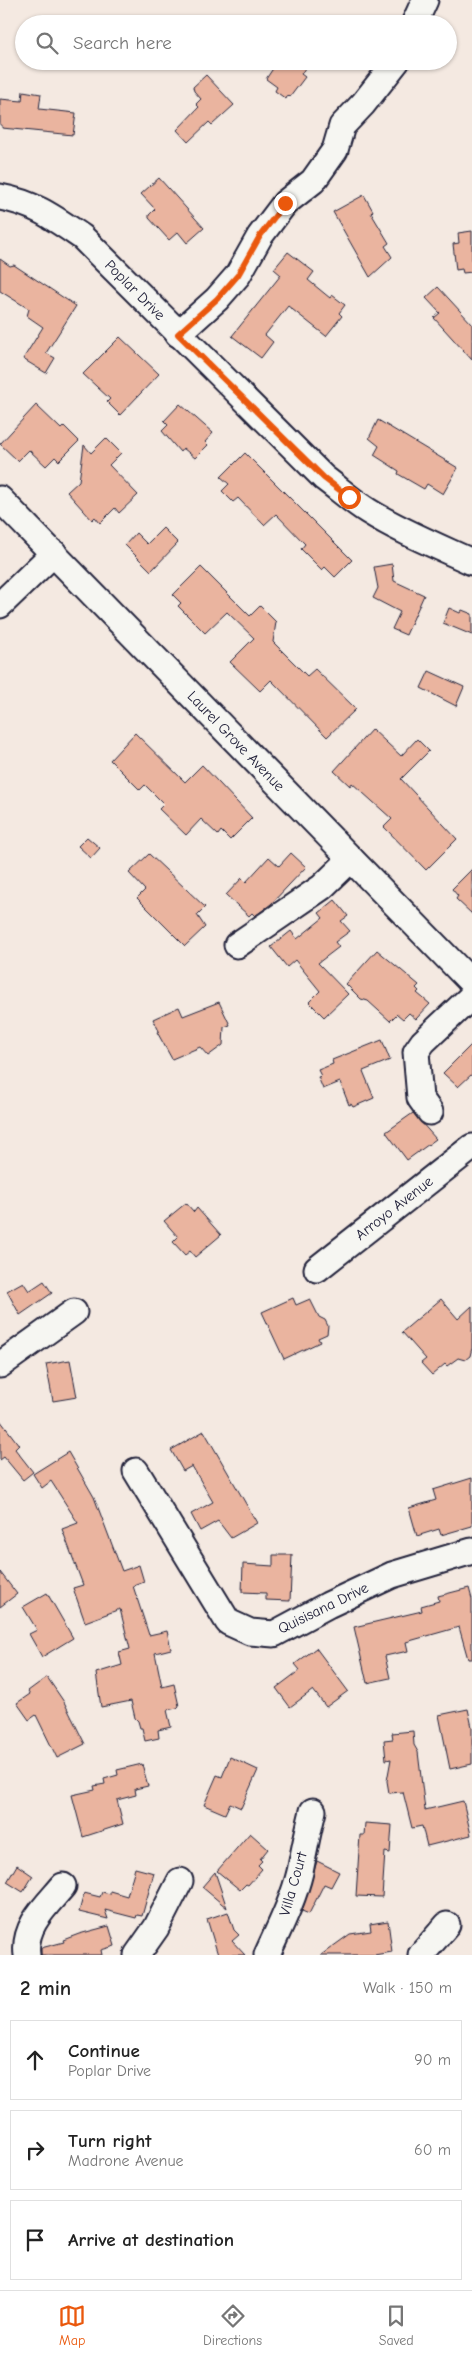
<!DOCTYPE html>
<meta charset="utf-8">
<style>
:root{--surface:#fff;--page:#f6f6f6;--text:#222;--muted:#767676;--line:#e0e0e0;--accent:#ea580c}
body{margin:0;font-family:"Comic Neue",sans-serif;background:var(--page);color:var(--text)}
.stop{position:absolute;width:15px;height:15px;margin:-11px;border:4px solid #ea580c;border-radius:50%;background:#fff}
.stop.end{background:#ea580c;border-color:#fff;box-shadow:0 1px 5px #0008}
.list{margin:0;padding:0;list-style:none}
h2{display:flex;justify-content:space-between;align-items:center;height:65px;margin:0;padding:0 20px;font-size:21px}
h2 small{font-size:16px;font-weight:400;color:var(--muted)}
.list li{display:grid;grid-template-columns:32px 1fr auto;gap:15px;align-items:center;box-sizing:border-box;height:80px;margin:0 10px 10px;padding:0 10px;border:1px solid var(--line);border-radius:0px}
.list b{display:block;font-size:19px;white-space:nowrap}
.list p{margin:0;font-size:16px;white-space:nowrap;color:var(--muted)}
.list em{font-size:16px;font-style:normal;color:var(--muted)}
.icon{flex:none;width:28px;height:28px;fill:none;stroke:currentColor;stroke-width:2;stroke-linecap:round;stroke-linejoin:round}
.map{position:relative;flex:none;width:472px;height:1955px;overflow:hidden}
.search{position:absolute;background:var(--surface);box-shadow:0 1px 4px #0004;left:15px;right:15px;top:15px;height:55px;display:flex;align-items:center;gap:12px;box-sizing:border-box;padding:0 18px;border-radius:28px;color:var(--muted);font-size:19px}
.sheet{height:335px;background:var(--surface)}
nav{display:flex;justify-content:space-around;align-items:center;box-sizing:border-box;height:70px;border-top:1px solid var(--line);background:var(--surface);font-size:14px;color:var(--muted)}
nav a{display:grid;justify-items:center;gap:2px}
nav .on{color:var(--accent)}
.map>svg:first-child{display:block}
.building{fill:#eab49f;stroke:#22223b}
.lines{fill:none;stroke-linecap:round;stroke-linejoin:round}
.minor-casing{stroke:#22223b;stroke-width:29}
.minor{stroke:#f6f6f2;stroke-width:25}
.route{stroke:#ea580c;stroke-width:6}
.labels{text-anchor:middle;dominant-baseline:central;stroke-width:4;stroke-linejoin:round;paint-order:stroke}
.street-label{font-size:15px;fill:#22223b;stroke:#f6f6f2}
</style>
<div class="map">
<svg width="472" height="1955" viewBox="0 0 472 1955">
<rect width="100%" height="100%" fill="#f4e9e1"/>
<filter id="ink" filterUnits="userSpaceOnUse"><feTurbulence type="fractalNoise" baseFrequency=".02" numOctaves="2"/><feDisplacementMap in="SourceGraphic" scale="10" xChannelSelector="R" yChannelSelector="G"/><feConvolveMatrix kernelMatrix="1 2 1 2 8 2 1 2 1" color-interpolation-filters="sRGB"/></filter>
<g filter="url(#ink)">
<g class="building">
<polygon points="278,61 310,61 301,74 305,77 290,97 288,95 286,99 275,91 277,87 266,79"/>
<polygon points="206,75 234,105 212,125 209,122 188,142 177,130 199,107 196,104 201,99 194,91 193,87"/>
<polygon points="23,91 41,94 39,109 76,113 73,135 2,128 2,125 0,125 0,99 22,101"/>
<polygon points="159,178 204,228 187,243 178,232 169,240 149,218 149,215 155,209 141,194"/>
<polygon points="364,195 373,211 371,213 389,243 385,246 392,257 370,277 333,212"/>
<polygon points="472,231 472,272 463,273 462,269 456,270 453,244 459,243 458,233"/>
<polygon points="288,252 314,272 308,280 330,298 332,295 345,305 339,313 342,316 326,336 288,306 265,335 273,342 261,358 232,336 281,275 274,269"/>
<polygon points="0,259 10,266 14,265 76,306 46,353 55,358 46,373 23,359 43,327 27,316 29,309 0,291"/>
<polygon points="438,287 472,324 472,360 434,318 440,313 426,298"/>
<polygon points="120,337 159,374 120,415 107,402 110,399 83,374"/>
<polygon points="180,404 213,433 205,442 208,445 195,458 183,448 180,452 162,431 168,425 164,421"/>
<polygon points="36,405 61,429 64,426 79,441 59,461 55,457 46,466 29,450 18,461 0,444"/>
<polygon points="378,420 458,468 443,494 427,484 424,489 398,474 399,471 374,455 379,446 369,438"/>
<polygon points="106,438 121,453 109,465 138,495 119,513 115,508 100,523 95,517 92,520 67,492 79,481 84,445 91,453"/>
<polygon points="245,453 352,560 335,577 325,567 322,570 301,549 305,544 276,514 264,525 238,498 233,502 222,491 229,484 221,477"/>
<polygon points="163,528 178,543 151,571 125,545 136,533 147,544"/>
<polygon points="392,564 394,581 424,595 406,635 392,629 400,612 373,598 378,588 374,567"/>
<polygon points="201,567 250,616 260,606 276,622 273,642 307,676 315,669 356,709 327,737 271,680 260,691 230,662 254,638 227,612 205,633 178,606 181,603 173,595"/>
<polygon points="449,608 460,613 462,610 472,614 472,635 443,623"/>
<polygon points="429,671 464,687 456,706 421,688"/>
<polygon points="372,729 401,756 417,739 429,751 401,779 457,839 426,870 384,827 392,819 352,783 350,786 334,771"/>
<polygon points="135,733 185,782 202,765 252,818 230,840 221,831 218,835 201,819 186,835 159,809 164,804 145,785 140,790 110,760"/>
<polygon points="87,837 100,848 91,858 78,846"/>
<polygon points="291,853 306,867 271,904 255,916 252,913 249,916 226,895 242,878 246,882 269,857 279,866"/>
<polygon points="149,854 205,907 197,915 205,927 185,946 137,898 145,890 129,873"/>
<polygon points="472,869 472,914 456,899 458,896 452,889"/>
<polygon points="335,900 348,916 341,921 350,931 335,942 339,947 318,963 348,994 324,1017 309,1002 320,991 295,960 287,967 271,947 291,931 297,939 323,918 319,913"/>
<polygon points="377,950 419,985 416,988 419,991 417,993 430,1004 416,1019 409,1013 403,1019 397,1014 390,1021 368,1001 361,999 346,984"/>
<polygon points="219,1002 230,1025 224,1027 223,1045 208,1056 200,1047 172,1059 157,1032 159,1031 153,1019 179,1007 183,1016"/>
<polygon points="382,1040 390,1060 363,1071 374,1098 353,1107 351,1104 349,1105 340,1082 323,1089 318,1077 321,1076 318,1070 333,1064 332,1060"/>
<polygon points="472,1044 472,1074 458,1087 443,1073"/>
<polygon points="413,1113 436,1139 407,1160 386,1132"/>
<polygon points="186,1203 194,1212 197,1208 221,1235 195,1257 190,1251 185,1255 173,1242 178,1237 164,1221"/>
<polygon points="44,1281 52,1293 20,1315 7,1291 23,1282 29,1291"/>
<polygon points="293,1298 296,1305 310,1299 319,1317 325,1320 328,1326 327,1334 318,1338 320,1342 284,1359 262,1312"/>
<polygon points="441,1299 458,1319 472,1306 472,1348 470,1356 465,1360 458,1358 447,1366 445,1364 432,1375 421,1363 426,1359 402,1332"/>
<polygon points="70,1360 77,1397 53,1401 46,1364"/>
<polygon points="0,1420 19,1445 15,1449 33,1472 23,1480 4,1457 0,1460"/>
<polygon points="204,1431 257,1523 231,1538 218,1521 200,1531 191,1514 213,1502 192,1466 183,1471 171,1450"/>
<polygon points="68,1452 94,1497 122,1571 139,1565 144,1582 133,1586 149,1635 167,1631 171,1649 155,1653 162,1687 174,1684 179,1706 177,1708 167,1710 171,1727 158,1730 159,1738 145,1741 142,1728 140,1728 138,1721 135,1718 131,1701 101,1707 96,1673 122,1665 119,1652 130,1649 120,1609 85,1622 73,1588 83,1585 62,1529 78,1523 51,1481 42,1488 33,1474"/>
<polygon points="472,1478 472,1526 441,1535 439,1529 417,1536 409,1508 436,1500 433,1490"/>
<polygon points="273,1555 292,1555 290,1601 266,1600 266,1593 242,1592 243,1564 273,1566"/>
<polygon points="0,1572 17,1594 0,1607"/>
<polygon points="469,1588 472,1599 472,1659 468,1659 459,1627 406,1642 408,1651 385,1656 390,1678 367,1683 354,1627 422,1611 421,1606 439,1601 438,1596"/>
<polygon points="47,1593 73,1638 42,1657 29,1634 37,1630 23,1607"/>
<polygon points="316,1648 348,1691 326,1707 313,1690 290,1707 276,1688 300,1670 295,1664"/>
<polygon points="47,1677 64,1702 85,1744 57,1758 36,1715 29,1720 17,1703 30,1694 28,1691"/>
<polygon points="468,1709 472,1727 472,1764 450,1769 439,1715"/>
<polygon points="413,1731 414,1745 418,1752 425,1810 463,1801 471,1835 427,1846 422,1826 412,1828 403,1792 389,1793 387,1781 391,1759 386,1760 384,1740 393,1739 392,1733"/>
<polygon points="230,1757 258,1770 241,1808 230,1803 225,1814 204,1805 217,1775 222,1777"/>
<polygon points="142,1764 148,1786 135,1789 136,1795 117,1800 123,1824 83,1837 72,1795 95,1790 94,1786 105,1784 104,1779 118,1775 117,1770"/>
<polygon points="365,1823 392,1825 390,1853 385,1852 382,1897 356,1896 360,1835 364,1835"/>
<polygon points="250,1833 268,1849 260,1859 262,1861 258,1865 262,1869 248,1885 246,1884 240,1890 217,1871"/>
<polygon points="317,1861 339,1872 331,1887 324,1884 309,1914 302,1911"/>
<polygon points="17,1865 33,1876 23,1892 7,1882"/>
<polygon points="135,1868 154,1873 142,1916 137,1915 136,1918 105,1910 108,1919 79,1912 84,1893 100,1897 102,1892 110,1894 110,1891 127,1896"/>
<polygon points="215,1872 227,1908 202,1887"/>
<polygon points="228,1912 234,1930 239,1935 232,1941 245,1955 218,1955 207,1919"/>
<polygon points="388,1921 392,1952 374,1955 321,1955 350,1934 371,1931 370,1924"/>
<polygon points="109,1926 115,1946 101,1950 102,1955 41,1955 41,1948 64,1942 63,1940 79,1934"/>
</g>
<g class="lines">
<g class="minor-casing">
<g id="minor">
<polyline points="414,24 425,0"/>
<path d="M0,197C34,203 54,218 82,237L324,478C339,489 352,501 368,511C400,531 437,546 472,562"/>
<polyline points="178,334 217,299 238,275 260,236 285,203 313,181 335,150 342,126 363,104 397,61"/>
<polyline points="0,499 472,983"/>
<polyline points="0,605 54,553"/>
<polyline points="237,945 322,887 351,859"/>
<polyline points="430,1112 420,1098 416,1052 423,1042 472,996"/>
<polyline points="317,1269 472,1147"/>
<polyline points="0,1365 74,1312"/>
<polyline points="136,1471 228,1622 250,1632 274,1634 328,1605 392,1575 472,1551"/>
<path d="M27,1955C23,1926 46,1906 63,1886"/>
<polyline points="137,1955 156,1928 180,1881"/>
<path d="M267,1955C279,1928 293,1901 300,1872C304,1851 308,1831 313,1811"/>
<polyline points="421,1955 447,1925"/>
</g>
</g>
<use href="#minor" class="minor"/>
</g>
</g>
<g class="lines" filter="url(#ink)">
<polyline class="route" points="285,203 260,236 238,275 217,299 178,334 324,478 349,497"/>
</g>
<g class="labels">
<g class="street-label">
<text transform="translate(135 290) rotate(45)">Poplar Drive</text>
<text transform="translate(236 741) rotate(46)">Laurel Grove Avenue</text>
<text transform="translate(394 1208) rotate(-38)">Arroyo Avenue</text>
<text transform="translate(323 1608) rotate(-26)">Quisisana Drive</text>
<text transform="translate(293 1884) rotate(-74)">Villa Court</text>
</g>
</g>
</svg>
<div class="stop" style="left:349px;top:497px"></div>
<div class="stop end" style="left:285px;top:203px"></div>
<div class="search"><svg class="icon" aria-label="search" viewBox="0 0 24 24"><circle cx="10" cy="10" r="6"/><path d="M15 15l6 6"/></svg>Search here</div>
</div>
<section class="sheet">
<h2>2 min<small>Walk · 150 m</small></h2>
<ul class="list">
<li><svg class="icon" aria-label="ahead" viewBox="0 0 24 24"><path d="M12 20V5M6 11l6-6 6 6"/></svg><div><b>Continue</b><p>Poplar Drive</p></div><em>90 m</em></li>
<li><svg class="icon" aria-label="right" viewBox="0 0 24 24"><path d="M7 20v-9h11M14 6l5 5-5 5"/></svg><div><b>Turn right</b><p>Madrone Avenue</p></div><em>60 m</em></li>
<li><svg class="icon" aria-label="arrive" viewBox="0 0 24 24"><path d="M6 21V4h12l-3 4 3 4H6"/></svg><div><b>Arrive at destination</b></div></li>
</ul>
</section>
<nav>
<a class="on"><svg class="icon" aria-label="map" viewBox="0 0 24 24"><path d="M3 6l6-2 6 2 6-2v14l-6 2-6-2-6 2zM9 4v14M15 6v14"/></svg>Map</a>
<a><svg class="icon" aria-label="directions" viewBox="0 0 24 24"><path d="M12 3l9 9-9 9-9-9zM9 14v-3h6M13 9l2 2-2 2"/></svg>Directions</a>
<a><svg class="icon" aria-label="saved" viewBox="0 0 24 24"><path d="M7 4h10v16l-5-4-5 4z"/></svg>Saved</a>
</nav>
